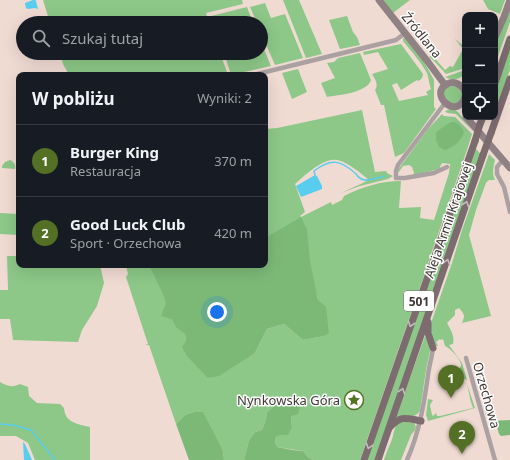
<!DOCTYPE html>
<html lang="pl">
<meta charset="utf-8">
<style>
:root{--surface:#171b24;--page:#242831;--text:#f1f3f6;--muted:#9ea1a6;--line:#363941;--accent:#547024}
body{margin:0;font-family:"Noto Sans",sans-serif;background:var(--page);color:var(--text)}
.controls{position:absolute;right:12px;top:12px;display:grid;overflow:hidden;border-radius:8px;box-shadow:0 4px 16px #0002}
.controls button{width:36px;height:36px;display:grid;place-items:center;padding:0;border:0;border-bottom:1px solid var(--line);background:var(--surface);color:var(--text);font:20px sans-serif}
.you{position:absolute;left:217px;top:312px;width:14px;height:14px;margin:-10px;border:3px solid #fff;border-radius:50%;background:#1a73e8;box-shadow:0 0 0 6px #1a73e833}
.badge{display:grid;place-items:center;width:26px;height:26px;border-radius:50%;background:var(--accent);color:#fff;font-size:13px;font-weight:700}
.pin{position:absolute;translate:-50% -33px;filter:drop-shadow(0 1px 2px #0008)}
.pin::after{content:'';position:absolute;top:21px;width:14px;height:12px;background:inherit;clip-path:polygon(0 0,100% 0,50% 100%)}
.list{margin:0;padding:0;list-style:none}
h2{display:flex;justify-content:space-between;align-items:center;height:52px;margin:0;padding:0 16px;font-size:17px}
h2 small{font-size:13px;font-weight:400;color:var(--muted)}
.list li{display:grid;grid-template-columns:26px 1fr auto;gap:12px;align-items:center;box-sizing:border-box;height:72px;padding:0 16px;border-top:1px solid var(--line)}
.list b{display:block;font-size:15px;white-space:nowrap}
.list p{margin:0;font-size:13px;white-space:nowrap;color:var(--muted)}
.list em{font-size:13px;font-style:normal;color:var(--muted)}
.icon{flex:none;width:22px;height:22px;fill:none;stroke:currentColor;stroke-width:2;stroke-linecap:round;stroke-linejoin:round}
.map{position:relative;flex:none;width:510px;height:460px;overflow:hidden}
.search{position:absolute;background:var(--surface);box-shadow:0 4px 16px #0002;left:16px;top:16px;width:252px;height:44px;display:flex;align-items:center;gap:10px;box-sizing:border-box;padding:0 14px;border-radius:22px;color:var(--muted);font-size:15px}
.panel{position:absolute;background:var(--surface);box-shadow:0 4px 16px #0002;left:16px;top:72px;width:252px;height:196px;border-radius:8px}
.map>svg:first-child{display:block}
.green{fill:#8dc888;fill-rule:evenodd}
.forest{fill:#7cb977}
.water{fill:#58cded}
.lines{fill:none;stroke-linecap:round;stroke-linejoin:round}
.stream{stroke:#58cded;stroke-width:1.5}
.street{stroke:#aba1a2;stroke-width:4.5}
.secondary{stroke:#908284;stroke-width:7}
.primary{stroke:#7d6c6f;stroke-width:7}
.primary-bridge{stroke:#7d6c6f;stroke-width:7}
.oneway{stroke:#c4bdbe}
.labels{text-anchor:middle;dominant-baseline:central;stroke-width:3;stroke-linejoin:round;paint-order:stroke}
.shield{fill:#fff;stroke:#797371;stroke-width:1}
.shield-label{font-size:12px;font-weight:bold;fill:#3f3734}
.street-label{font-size:13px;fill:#3f3734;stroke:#fff}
.poi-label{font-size:13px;fill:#3f3734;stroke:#fff;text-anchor:end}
</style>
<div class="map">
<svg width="510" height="460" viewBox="0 0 510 460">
<rect width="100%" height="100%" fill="#f0dbd3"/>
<g class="green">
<polygon points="43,0 242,0 243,4 206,13 209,23 50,23"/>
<polygon points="283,0 299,0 322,54 306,58"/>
<polygon points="383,0 410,0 393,13"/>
<polygon points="483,0 505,0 500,14 488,9"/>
<polygon points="265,3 271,18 285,14 303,58 275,65 261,33 261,23 257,23 250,7"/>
<polygon points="247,7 253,23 213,23 211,16"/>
<polygon points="510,7 510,22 495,65 495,43"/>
<polygon points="347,16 353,32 357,37 360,45 340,49 329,20"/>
<path d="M403,38H405L424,62L434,80V107L436,109L404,153L395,157L384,105H381L375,90C379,85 375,79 372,74L388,69L378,52L364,55L363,52L401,44L423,74C423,77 421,80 418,81L417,80L401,90L397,83L392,85L399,101L428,95L426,92L431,89C429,84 429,79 427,73C421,62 411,51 403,41Z"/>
<polygon points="455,39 465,47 465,68 446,74 433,60 429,57 432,55 445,70 450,66 453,67 463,49"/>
<polygon points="261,42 271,66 231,75 224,53 261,53"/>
<polygon points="510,48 510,70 495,113 495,92"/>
<polygon points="60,53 220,53 228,75 69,75 63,64"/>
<path d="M360,53L371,80C367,93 338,95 327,97L321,83L335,78L327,63L334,62L338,58Z"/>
<polygon points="298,69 307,92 292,99 282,73"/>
<path d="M465,70V74C459,80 452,81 445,77Z"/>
<polygon points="455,85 463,94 459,103 449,104 443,95 445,88"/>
<polygon points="450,109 455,110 458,112 473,131 456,114 447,113 445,111"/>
<path d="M362,110L375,172L386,171L387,173L393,176L388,179L360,186L341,193L365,182L368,179C359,172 343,158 332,160C320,161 304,176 295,184L305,212L300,216L301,217L331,202L332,205L342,200L344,196C362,187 381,181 401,181L399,208L421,207L420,218L434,220L449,173L450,164L442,163L439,169L413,176L414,173L412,167L409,165L403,166L399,172L398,171L400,167L428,129L442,114L444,116L455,117L472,134L467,150L426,269L425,273L360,460H313L308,457L303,451L277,447L275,442L276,437L292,427L291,416L267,413L265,422L262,430L255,432L249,440L244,460H224L223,451L194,412L185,415L176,424L149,345H145L148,344L126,277L128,274L126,265H265V129L277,128ZM316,291L318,300L329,334L324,336L303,340L284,324L267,329L255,353L207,378L186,341L185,334Z"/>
<polygon points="475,148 481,154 375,460 367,460"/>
<path d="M489,154L495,160C493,168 492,173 495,180C491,180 488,179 486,183L476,210L469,235L491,316L462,323C465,316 465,315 459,308L455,310V315L447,323C451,330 455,337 453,344L449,345L462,363L467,380L465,379L455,382V383L451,384C450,380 452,377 453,373L457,372L456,370C458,369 460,369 461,366C462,360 450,348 445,346L443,339L441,340L440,339L436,342L438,346H436L433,341L430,326L452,263L462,230Z"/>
<path d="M10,160C14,162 16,165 15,169L2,168V166L5,162Z"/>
<polygon points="0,213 19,214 19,235 0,234"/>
<polygon points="7,256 19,256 19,265 100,265 104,283 97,306 82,330 78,342 13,340 10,319 0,319 0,290 8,290"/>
<path d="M425,336L429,343L430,351L426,370L420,411C415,419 405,417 397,418L396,417Z"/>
<path d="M0,382C8,386 11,388 20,384L28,387L29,396L37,403L60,404L64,408C65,423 78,424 90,427V460H35L28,443L16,436H0Z"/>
<polygon points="467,384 475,408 428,421 426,415 428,399 433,400 430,405 432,415 433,416 436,413 437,416 440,416 473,408 470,399 470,398"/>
<path d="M400,421L414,423L416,427L415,430L411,435L401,460H384C386,454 388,448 391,442C395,433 392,429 400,421Z"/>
</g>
<g class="forest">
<path d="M452,122C458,122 462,127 464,133C460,142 454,147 445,150L439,147L436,140V132L449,123Z"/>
<polygon points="301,217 307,229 310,261 318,300 326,307 329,334 324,336 303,340 284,324 267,329 255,353 219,376 207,378 204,374 187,356 182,347 186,341 185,334 176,327 172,319 161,316 166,303 163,294 149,265 265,265 265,238"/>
<polygon points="289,398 298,402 300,407 298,414 291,416 292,427 288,435 280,435 276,437 275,442 277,447 293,450 303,451 308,457 313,460 244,460 249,440 255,432 262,430 265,422 267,413 281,399"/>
<polygon points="194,412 203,412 223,451 224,460 189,460 176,424 185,415"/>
<polygon points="510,420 510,435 501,436 499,434 496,423 490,424 489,421"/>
</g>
<g class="water">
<polygon points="33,0 35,0 36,1 38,9 35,8 28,9 26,8 25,4 25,3"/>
<polygon points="315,175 317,176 322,186 322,189 301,197 296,186"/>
<polygon points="23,442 25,444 32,460 24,460"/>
</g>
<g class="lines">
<g class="stream">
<path d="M315,175L314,171C331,158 341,160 356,174C358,177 362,180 366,180C372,180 380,177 385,176"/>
<polyline points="0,424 13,425 31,430 55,460"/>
</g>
<g class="street">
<polyline points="253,75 396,40 405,33"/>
<polyline points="445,103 398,165 396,171 396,178 405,178 434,173 447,167"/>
<polyline points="503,160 497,167 497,174 504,187 510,212"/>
<polyline points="466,358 495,460"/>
<path d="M407,460C419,433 424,405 428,375C429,366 432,357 433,348"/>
</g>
<g class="secondary">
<polyline points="379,0 428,62 445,85"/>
<polyline points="495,37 504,17 510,0"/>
<path d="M465,92C462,85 455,80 447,84C428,94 457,121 465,97"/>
<polyline points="466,117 510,168"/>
</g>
<g class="primary">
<polyline points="495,83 510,39"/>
<polyline points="480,124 483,117"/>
<polyline points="491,133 510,79"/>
<polyline points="428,322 428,333 433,348"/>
<path d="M390,427C402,415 405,418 421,421"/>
<polyline points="364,460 475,141"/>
<polyline points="378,460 483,155"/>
</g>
<g class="primary-bridge">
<polyline points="475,141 480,124"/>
<polyline points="483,155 491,133"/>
</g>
</g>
<defs><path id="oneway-chevron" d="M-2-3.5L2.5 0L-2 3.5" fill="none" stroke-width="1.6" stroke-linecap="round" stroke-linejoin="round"/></defs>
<g class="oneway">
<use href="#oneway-chevron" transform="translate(466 204) rotate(-71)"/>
<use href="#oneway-chevron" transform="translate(447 262) rotate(-71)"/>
<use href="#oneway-chevron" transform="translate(411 324) rotate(109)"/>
<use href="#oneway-chevron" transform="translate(402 391) rotate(-71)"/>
<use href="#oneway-chevron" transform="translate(369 446) rotate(109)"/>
</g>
<defs>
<g id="sight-ring" transform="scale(1)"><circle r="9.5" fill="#fff" stroke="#547024" stroke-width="1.5"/><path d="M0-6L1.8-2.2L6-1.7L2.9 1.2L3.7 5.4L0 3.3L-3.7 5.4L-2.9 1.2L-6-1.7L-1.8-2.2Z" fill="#547024"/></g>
</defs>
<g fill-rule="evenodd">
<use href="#sight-ring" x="354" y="400"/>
</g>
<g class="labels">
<rect class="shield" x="404" y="291" width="30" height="20" rx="3"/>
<g class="shield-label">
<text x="419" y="301">501</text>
</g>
<g class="street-label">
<text transform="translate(422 35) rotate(51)">Źródlana</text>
<text transform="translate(448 220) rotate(-71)">Aleja Armii Krajowej</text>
<text transform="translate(487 395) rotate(74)">Orzechowa</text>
</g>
<g class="poi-label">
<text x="340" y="400">Nynkowska Góra</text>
</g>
</g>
</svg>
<div class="controls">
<button>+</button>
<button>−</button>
<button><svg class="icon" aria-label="locate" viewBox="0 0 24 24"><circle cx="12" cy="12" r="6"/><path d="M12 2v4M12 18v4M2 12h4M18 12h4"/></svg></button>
</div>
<div class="you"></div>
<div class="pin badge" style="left:451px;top:398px">1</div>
<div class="pin badge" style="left:462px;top:454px">2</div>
<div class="search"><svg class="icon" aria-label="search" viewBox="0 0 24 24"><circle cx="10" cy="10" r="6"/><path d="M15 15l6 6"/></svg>Szukaj tutaj</div>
<section class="panel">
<h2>W pobliżu<small>Wyniki: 2</small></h2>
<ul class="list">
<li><span class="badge">1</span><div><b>Burger King</b><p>Restauracja</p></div><em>370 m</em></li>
<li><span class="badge">2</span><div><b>Good Luck Club</b><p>Sport · Orzechowa</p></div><em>420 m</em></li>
</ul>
</section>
</div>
